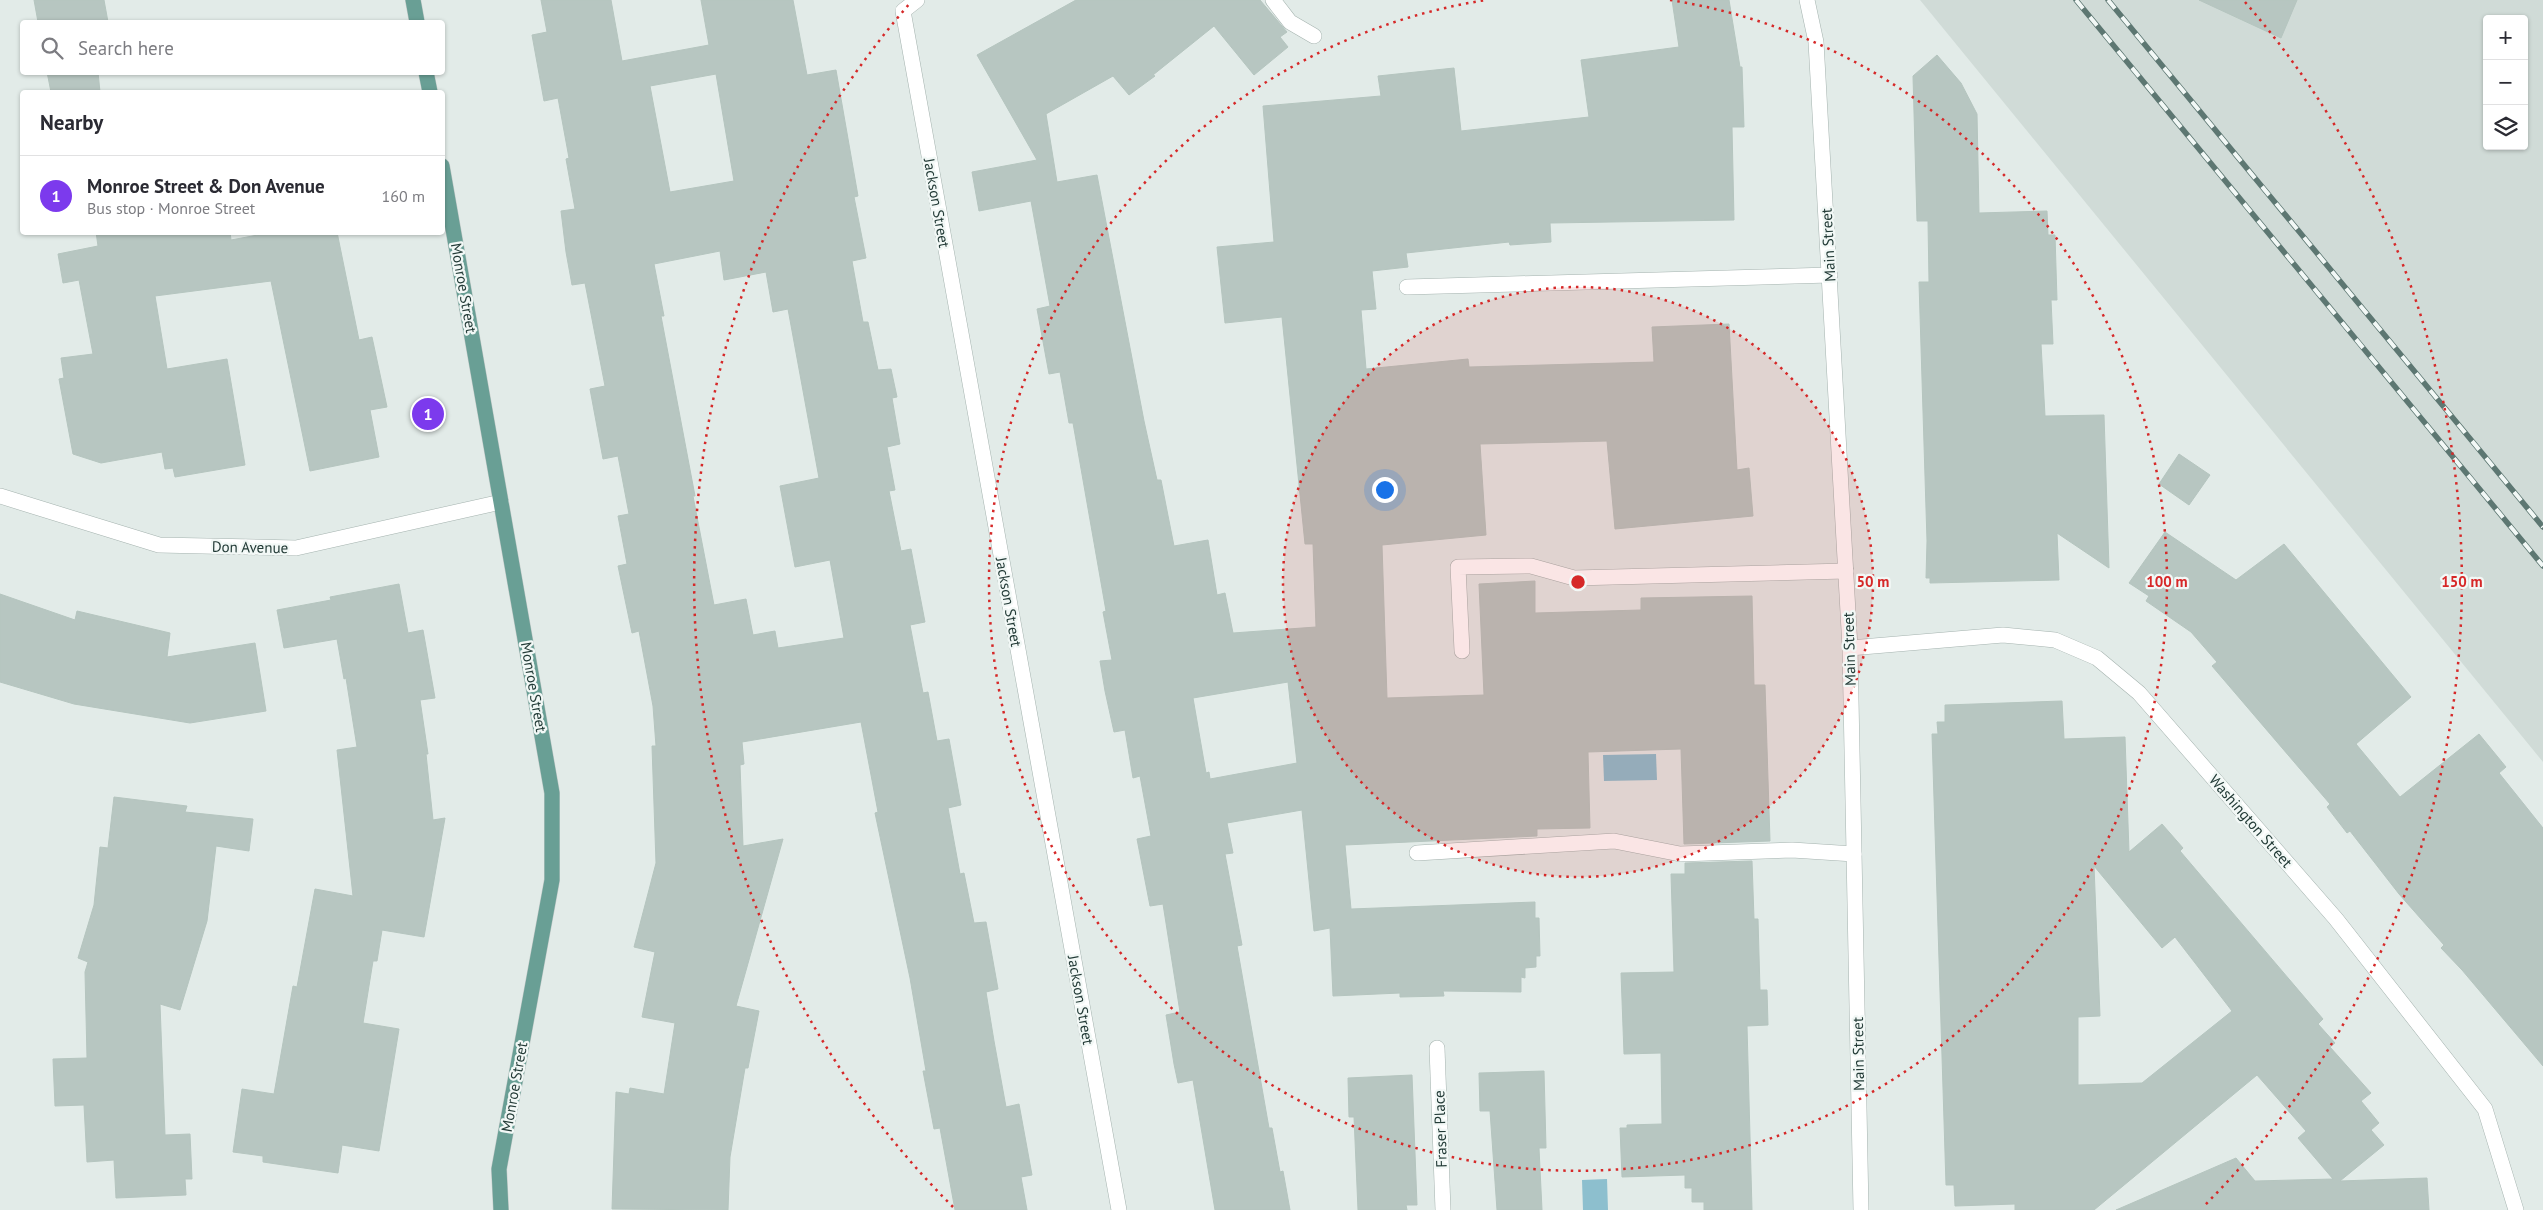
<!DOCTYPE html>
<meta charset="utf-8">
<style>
:root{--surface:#fff;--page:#f2f2f3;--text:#2b2b33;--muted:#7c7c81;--line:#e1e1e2;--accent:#7c3aed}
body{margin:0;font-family:"PT Sans",sans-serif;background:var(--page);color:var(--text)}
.controls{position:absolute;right:15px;top:15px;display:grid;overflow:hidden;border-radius:5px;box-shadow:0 1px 4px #0004}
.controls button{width:45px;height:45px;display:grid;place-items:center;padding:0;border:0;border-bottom:1px solid var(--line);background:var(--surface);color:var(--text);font:25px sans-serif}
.you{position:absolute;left:1384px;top:489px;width:18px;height:18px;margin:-12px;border:4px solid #fff;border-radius:50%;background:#1a73e8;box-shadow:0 0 0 8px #1a73e833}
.badge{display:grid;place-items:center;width:32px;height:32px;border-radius:50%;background:var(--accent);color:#fff;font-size:16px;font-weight:700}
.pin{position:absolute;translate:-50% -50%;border:2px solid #fff;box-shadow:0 1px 5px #0006}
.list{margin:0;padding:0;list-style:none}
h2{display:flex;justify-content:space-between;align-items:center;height:65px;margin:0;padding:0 20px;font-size:21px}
h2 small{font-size:16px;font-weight:400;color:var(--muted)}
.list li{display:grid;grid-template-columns:32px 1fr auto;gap:15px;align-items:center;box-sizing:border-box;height:80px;padding:0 20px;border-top:1px solid var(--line)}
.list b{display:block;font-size:19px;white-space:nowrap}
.list p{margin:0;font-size:16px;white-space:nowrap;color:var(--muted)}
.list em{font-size:16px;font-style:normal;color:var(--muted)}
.icon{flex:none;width:28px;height:28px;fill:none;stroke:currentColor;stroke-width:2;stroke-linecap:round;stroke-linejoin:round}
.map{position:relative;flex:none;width:2543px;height:1210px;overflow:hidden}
.search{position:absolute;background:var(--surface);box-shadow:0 1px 4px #0004;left:20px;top:20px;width:425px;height:55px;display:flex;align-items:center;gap:12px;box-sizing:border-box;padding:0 18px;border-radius:5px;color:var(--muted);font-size:19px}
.panel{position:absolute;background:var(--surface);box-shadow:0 1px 4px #0004;left:20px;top:90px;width:425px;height:145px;border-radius:5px}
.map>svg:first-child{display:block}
.built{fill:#d0dbd7;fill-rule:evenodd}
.water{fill:#8dbfce}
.building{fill:#b7c6c1;stroke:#b5c5bf;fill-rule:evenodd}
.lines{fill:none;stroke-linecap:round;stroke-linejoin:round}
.minor-casing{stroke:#a5b3af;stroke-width:16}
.major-casing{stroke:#c1c8c7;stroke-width:16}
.minor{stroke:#fff;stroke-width:15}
.major{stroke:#699f95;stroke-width:15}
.rail-casing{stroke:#5d7772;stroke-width:5.5}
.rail{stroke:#f2f8f6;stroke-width:4;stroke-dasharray:11;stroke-linecap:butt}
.ring{fill:none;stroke:#d62828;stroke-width:2.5;stroke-dasharray:2.5 5}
.labels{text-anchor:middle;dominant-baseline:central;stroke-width:4.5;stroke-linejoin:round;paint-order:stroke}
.street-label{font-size:15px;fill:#233b37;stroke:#f2f8f6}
.centre{fill:#d62828;stroke:#f2f8f6;stroke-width:2.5}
.ring-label{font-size:15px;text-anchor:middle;font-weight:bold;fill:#d62828;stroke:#f2f8f6;stroke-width:4.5;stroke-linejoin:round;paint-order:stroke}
</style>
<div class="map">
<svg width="2543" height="1210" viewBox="0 0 2543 1210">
<rect width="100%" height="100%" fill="#e2ebe8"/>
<path class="built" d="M1920,0H2543V762ZM2487,19H2524V146H2487Z"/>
<g class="water">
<polygon points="1656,754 1657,780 1604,781 1603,755"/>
<polygon points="1607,1179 1608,1210 1583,1210 1582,1180"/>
</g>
<g class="building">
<polygon points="34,0 104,0 108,22 38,22"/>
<path d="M541,0H611L622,61L709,45L701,0H793L807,75L836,70L858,196L854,197L866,258L852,261L863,322H868L878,370L891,369L897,397L892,398L900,444L887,447L895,490L889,491L901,551L911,549L925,622L910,625L923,693L928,692L937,741L949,739L961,805L948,808L960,874L964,873L974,923L986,922L998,989L986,992L994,1041L1006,1107L1019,1104L1032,1175L1021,1177L1027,1210H955L940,1128L934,1129L923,1071H926L910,978L875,813L878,812L861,722L742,742L744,764L740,765L743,846L783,839L736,1006L759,1011L748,1068H745L730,1157L728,1210L612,1209L616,1092L629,1094L630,1088L664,1094L675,1023L642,1017L655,952L634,947L656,863L652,746H656L653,706L639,631L632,633L618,566L627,564L618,516L629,514L618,456L603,459L590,389L605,386L585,283L572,285L566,252L561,211L575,209L566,159L569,158L558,98L544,101L532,35L547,32ZM716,74L734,181L670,192L650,86ZM720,251L724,280L766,272L773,312L788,309L819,478L780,486L795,567L830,560L844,638L778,648L775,631L753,635L746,599L714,605L693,496H695L661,316H664L654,264Z"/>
<path d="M1076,0H1260L1287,32L1280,37L1288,47L1254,75L1214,26L1153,75L1155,76L1129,95L1113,76L1046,114L1057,182L1097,175L1144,421L1157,480H1161L1174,546L1208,540L1217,595L1225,593L1233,633L1316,627L1313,544H1305L1282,317L1225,323L1217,247L1274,242L1263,106L1381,96L1378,76L1454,68L1461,131L1589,117L1581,60L1679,47L1672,0H1729L1740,67H1742L1744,127H1732L1734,220L1550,223L1551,242L1510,245L1509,242L1406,253L1408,267L1372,271L1376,309L1361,310L1366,369L1468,359L1469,367L1654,362L1652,327L1729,324L1737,470L1749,468L1753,516L1615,529L1607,441L1480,444L1486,535L1382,545L1387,698L1484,695L1479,584L1535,581V613L1641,610V598L1752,596L1754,685H1765L1770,841L1684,844L1681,749L1588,752L1590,828L1537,829V836L1345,845L1351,909L1535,902V918H1539L1540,956H1536V967L1525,968V978L1521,977V992L1443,991L1444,996L1400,997V993L1333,996L1330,928L1314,931L1302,810L1227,823L1233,853L1225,854L1242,945L1237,946L1269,1128H1272L1280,1172L1283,1171L1290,1210H1215L1193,1080L1178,1083L1174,1064L1166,1015L1180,1012L1163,904L1150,906L1137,839L1151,836L1140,776L1133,778L1125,730L1114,732L1105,691L1100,661L1112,660L1103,612L1106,611L1073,423H1069L1060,372L1049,374L1037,309L1050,306L1031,201L979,211L972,172L1037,160L977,55ZM1288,682L1297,763L1210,779L1209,772L1206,773L1193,698Z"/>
<polygon points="2199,0 2297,0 2281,38"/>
<polygon points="1937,55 1961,83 1977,114 1979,213 2047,211 2048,235 2055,235 2057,300 2051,300 2053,344 2041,344 2045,416 2104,415 2109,568 2057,533 2059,580 1930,583 1930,578 1926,578 1927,541 1919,282 1929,282 1928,221 1917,221 1913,76"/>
<polygon points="47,72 98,72 100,92 51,92"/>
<polygon points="96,232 230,232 231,240 274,232 337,232 359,340 372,337 387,407 370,410 379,457 310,471 271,281 155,296 167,369 227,359 245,465 175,477 173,468 165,469 162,452 101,463 73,454 59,379 64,378 61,358 93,354 79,280 63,283 58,254 98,246"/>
<polygon points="2179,454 2210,475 2189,505 2159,484"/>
<polygon points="2165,532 2236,580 2284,544 2411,697 2356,744 2400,797 2479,734 2506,767 2499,773 2543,828 2543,1066 2462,970 2441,948 2444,945 2399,894 2350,831 2347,833 2327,807 2330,804 2212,666 2217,662 2191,632 2146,601 2149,596 2129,583"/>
<polygon points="399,584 408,633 423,630 435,698 420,700 428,754 426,754 433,820 445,818 424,937 382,930 377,961 373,961 363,1023 399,1029 379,1151 342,1145 338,1173 263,1162 263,1156 233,1152 242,1089 274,1094 293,986 297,987 315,889 353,896 337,750 357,747 346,678 344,679 337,639 284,648 277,610 331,600 330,597"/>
<polygon points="0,594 75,620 77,611 170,633 167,657 255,643 266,711 190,723 74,704 0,682"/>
<path d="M2062,701L2064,739L2125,737L2129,852L2162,824L2183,848L2180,851L2323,1019L2318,1024L2335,1043L2330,1047L2371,1093L2361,1101L2379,1123L2371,1130L2384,1145L2340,1181L2427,1178L2429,1210H2116L2236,1158L2255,1181L2333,1179L2298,1138L2306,1131L2257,1075L2094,1210H2015V1204L1955,1206L1954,1185H1946L1932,734H1938L1937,722H1945V705ZM2094,866L2162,948L2175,937L2232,1011L2142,1083L2078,1085V1017L2100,1016Z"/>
<polygon points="114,797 187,806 185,812 253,819 249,851 216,846 207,921 180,1010 160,1004 165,1135 190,1134 192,1179 185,1179 186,1195 116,1198 114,1160 87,1162 84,1105 55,1106 53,1059 87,1058 85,972 88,962 78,958 94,905 100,847 108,848"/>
<polygon points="1752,861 1754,919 1758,919 1760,990 1767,990 1768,1025 1747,1026 1752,1210 1704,1210 1704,1202 1692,1202 1692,1188 1685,1188 1685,1175 1622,1177 1620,1128 1627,1128 1627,1125 1662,1124 1661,1053 1624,1054 1621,973 1674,972 1671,874 1685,874 1685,863"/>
<polygon points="1544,1071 1546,1148 1539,1148 1542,1210 1497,1210 1490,1111 1480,1111 1479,1073"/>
<polygon points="1412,1075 1417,1205 1406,1205 1407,1210 1358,1210 1354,1117 1349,1117 1348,1078"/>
</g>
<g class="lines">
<g class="minor-casing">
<g id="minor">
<polyline points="917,0 903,11 1119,1210"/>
<polyline points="1273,0 1290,22 1314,36"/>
<polyline points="1807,0 1816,42 1850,648 1861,1210"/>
<polyline points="1407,287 1830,275"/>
<polyline points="0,496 159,545 296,548 501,502"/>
<polyline points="1850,648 2003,635 2055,640 2097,658 2139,693 2336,919 2485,1109 2516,1210"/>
<polyline points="1462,651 1458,567 1531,566 1574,578 1846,571"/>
<polyline points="1417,853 1614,841 1680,854 1792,850 1854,854"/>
<polyline points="1437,1048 1443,1210"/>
</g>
</g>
<g class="major-casing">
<g id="major">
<polyline points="413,0 417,22"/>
<polyline points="426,72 430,92"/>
<polyline points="442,166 552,793 552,880 499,1169 501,1210"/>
</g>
</g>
<use href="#minor" class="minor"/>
<use href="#major" class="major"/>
<g class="rail-casing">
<g id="rail">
<polyline points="2076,0 2543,566"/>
<polyline points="2108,0 2543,527"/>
</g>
</g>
<use href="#rail" class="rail"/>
</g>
<circle cx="1578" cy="582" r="295" fill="#d62828" fill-opacity=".12"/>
<g class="ring">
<circle cx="1578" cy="582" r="295"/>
<path d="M1670 0A589 589 0 1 1 1486 0"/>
<path d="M953 1207A884 884 0 0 1 911 2M2245 2A884 884 0 0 1 2203 1207"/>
</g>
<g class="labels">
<g class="street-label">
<text transform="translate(937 203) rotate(80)">Jackson Street</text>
<text transform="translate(1828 245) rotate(-93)">Main Street</text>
<text transform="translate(464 288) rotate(80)">Monroe Street</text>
<text transform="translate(250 547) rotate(1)">Don Avenue</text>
<text transform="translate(1009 602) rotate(80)">Jackson Street</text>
<text transform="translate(1849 649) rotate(-92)">Main Street</text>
<text transform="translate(534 687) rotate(80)">Monroe Street</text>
<text transform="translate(2251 821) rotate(49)">Washington Street</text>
<text transform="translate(1081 1000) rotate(80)">Jackson Street</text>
<text transform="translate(1858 1054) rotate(-91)">Main Street</text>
<text transform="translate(514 1087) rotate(-80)">Monroe Street</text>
<text transform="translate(1440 1129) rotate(-92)">Fraser Place</text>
</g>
</g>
<circle cx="1578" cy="582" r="8" class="centre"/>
<g class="ring-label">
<text x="1873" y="587">50 m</text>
<text x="2167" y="587">100 m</text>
<text x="2462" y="587">150 m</text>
</g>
</svg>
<div class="controls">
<button>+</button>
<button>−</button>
<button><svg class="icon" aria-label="layers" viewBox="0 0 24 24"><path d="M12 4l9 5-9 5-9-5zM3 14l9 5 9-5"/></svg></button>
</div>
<div class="you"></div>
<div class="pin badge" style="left:428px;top:414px">1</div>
<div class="search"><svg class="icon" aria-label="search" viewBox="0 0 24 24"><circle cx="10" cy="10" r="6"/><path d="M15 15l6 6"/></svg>Search here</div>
<section class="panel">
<h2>Nearby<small></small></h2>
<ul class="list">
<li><span class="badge">1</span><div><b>Monroe Street &amp; Don Avenue</b><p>Bus stop · Monroe Street</p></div><em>160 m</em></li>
</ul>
</section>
</div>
